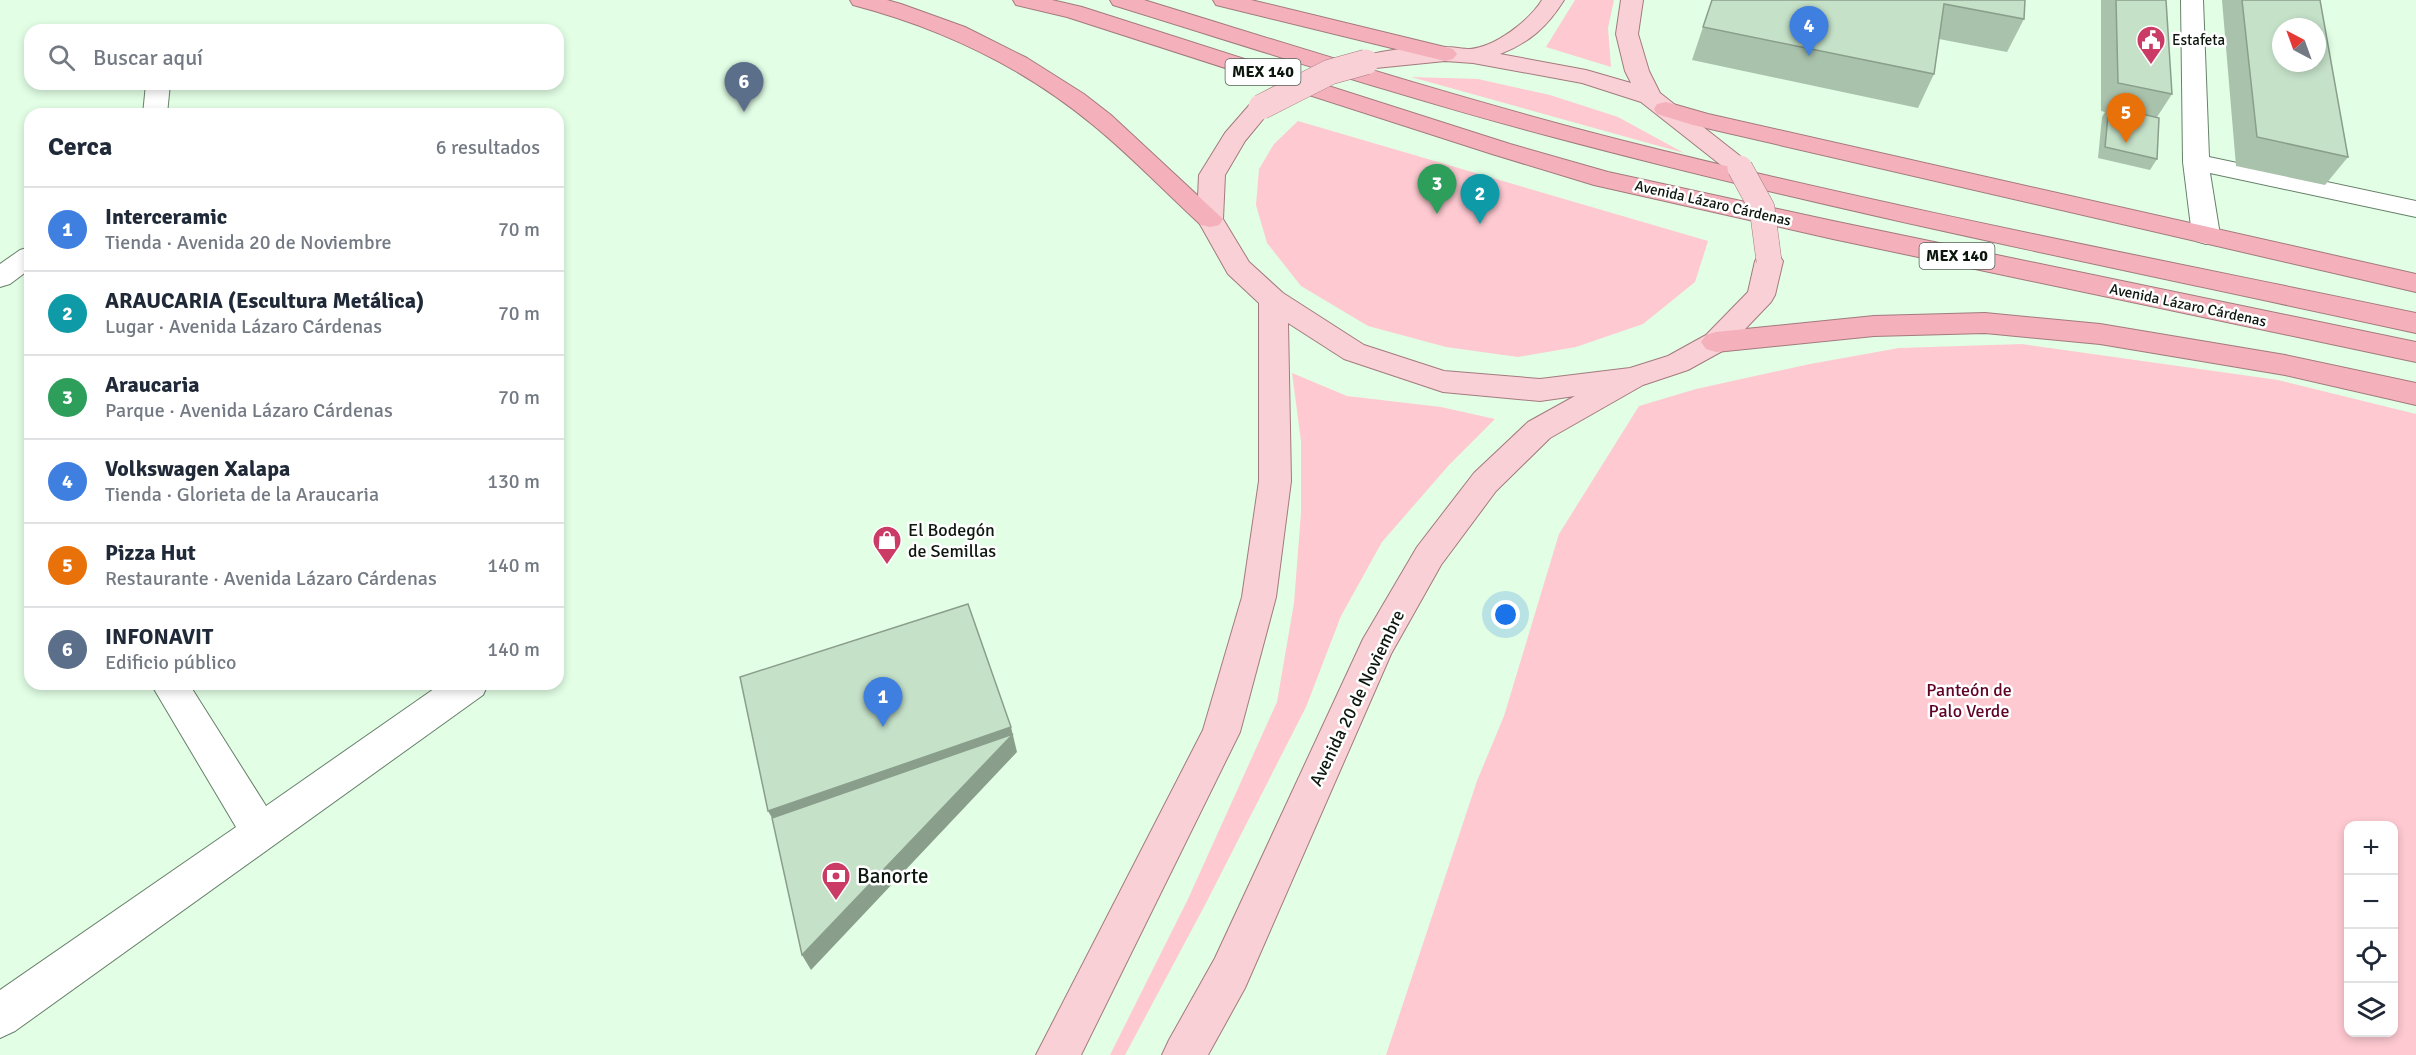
<!DOCTYPE html>
<html lang="es">
<meta charset="utf-8">
<style>
:root{--surface:#fff;--page:#f2f2f3;--text:#1f2937;--muted:#747a83;--line:#e0e1e3;--accent:#111827}
body{margin:0;font-family:Signika,sans-serif;background:var(--page);color:var(--text)}
.controls{position:absolute;right:18px;bottom:18px;display:grid;overflow:hidden;border-radius:12px;box-shadow:0 3px 9px #0003}
.controls button{width:54px;height:54px;display:grid;place-items:center;padding:0;border:0;border-bottom:2px solid var(--line);background:var(--surface);color:var(--text);font:30px sans-serif}
.compass{position:absolute;left:2272px;top:18px;width:54px;height:54px;border-radius:50%;background:var(--surface);box-shadow:0 3px 9px #0003;rotate:319deg}
.you{position:absolute;left:1506px;top:615px;width:21px;height:21px;margin:-15px;border:4px solid #fff;border-radius:50%;background:#1a73e8;box-shadow:0 0 0 9px #1a73e833}
.badge{display:grid;place-items:center;width:39px;height:39px;border-radius:50%;background:var(--accent);color:#fff;font-size:20px;font-weight:700}
.pin{position:absolute;translate:-50% -50px;filter:drop-shadow(0 2px 3px #0008)}
.pin::after{content:'';position:absolute;top:32px;width:21px;height:18px;background:inherit;clip-path:polygon(0 0,100% 0,50% 100%)}
.list{margin:0;padding:0;list-style:none}
h2{display:flex;justify-content:space-between;align-items:center;height:78px;margin:0;padding:0 24px;font-size:26px}
h2 small{font-size:20px;font-weight:400;color:var(--muted)}
.list li{display:grid;grid-template-columns:39px 1fr auto;gap:18px;align-items:center;box-sizing:border-box;height:84px;padding:0 24px;border-top:2px solid var(--line)}
.list b{display:block;font-size:22px;white-space:nowrap}
.list p{margin:0;font-size:20px;white-space:nowrap;color:var(--muted)}
.list em{font-size:20px;font-style:normal;color:var(--muted)}
.icon{flex:none;width:33px;height:33px;fill:none;stroke:currentColor;stroke-width:2;stroke-linecap:round;stroke-linejoin:round}
.map{position:relative;flex:none;width:2416px;height:1055px;overflow:hidden}
.search{position:absolute;background:var(--surface);box-shadow:0 3px 9px #0003;left:24px;top:24px;width:540px;height:66px;display:flex;align-items:center;gap:15px;box-sizing:border-box;padding:0 21px;border-radius:18px;color:var(--muted);font-size:22px}
.panel{position:absolute;background:var(--surface);box-shadow:0 3px 9px #0003;left:24px;top:108px;width:540px;height:582px;border-radius:18px}
.map>svg:first-child{display:block}
.green{fill:#fec9d1;fill-rule:evenodd}
.lines{fill:none;stroke-linecap:round;stroke-linejoin:round}
.minor-casing{stroke:#67806a;stroke-width:2}
.major-casing{stroke:#a37a7e;stroke-width:2}
.highway-casing{stroke:#a37a7e;stroke-width:2}
.minor{fill:#fff;fill-rule:evenodd}
.major{fill:#f8d0d6;fill-rule:evenodd}
.highway{fill:#f4b0bb;fill-rule:evenodd}
.major-bridge-casing{stroke:#a37a7e;stroke-width:26;stroke-linecap:butt}
.major-bridge{stroke:#f8d0d6;stroke-width:25}
.wall{fill:#a9c2ac}
.shaded-wall{fill:#8a9e8c}
.building{fill:#c5e1c8;stroke:#8a9e8c;stroke-width:1.5;fill-rule:evenodd}
.labels{text-anchor:middle;dominant-baseline:central;stroke-width:5;stroke-linejoin:round;paint-order:stroke}
.far-poi-label{font-size:15px;fill:#0d170e;stroke:#fff;text-anchor:start}
.far-street-label{font-size:15px;fill:#0d170e;stroke:#fff}
.shield{fill:#fff;stroke:#565d56;stroke-width:1.5}
.shield-label{font-size:16px;font-weight:bold;fill:#0d170e}
.poi-label{font-size:18px;fill:#0d170e;stroke:#fff;text-anchor:start}
.park-label{font-size:18px;fill:#5f0225;stroke:#fff}
.street-label{font-size:18px;fill:#0d170e;stroke:#fff}
.near-poi-label{font-size:21px;fill:#0d170e;stroke:#fff;text-anchor:start}
</style>
<div class="map">
<svg width="2416" height="1055" viewBox="0 0 2416 1055">
<rect width="100%" height="100%" fill="#e2fee5"/>
<g class="green">
<polygon points="1575,0 1614,0 1608,28 1611,67 1546,47"/>
<polygon points="1411,77 1478,79 1550,95 1618,117 1684,153"/>
<polygon points="1298,121 1708,241 1695,282 1643,324 1576,347 1518,357 1446,347 1368,326 1301,286 1267,243 1256,205 1259,169 1274,144"/>
<path d="M2022,344L2278,380L2416,414V1055H1386L1477,781L1504,716L1559,534L1639,406L1696,389L1810,364L1899,348ZM2348,826H2394V1032H2348Z"/>
<polygon points="1292,373 1347,396 1441,407 1495,419 1449,465 1382,542 1341,616 1306,707 1206,903 1125,1055 1110,1055 1188,899 1277,702 1294,603 1301,513 1301,441"/>
</g>
<g class="lines">
<g class="minor-casing">
<g id="minor">
<polygon points="2181,0 2203,0 2209,157 2416,201 2416,217 2210,173 2220,235 2216,241 2206,244 2196,241 2192,235 2183,162"/>
<polygon points="146,84 170,84 167,114 143,114"/>
<polygon points="30,247 30,269 10,284 0,287 0,264 20,250"/>
<polygon points="151,684 189,684 266,806 441,684 488,684 483,695 15,1031 0,1038 0,990 236,827"/>
</g>
</g>
<g class="major-casing">
<g id="major">
<path d="M1542,0H1564C1548,26 1529,43 1500,54L1586,70L1631,83L1625,71L1616,34L1621,0H1643L1638,34L1649,71L1660,93L1749,163L1753,168L1749,173L1740,176L1731,173L1641,102L1582,83L1473,63L1445,61L1366,69L1358,67L1354,62L1358,57C1386,50 1417,46 1446,47C1454,47 1462,49 1470,49C1495,47 1529,21 1542,0Z"/>
<polygon points="1261,100 1270,102 1273,107 1245,141 1225,175 1223,219 1249,262 1283,293 1364,345 1444,371 1540,379 1630,368 1668,356 1706,335 1748,292 1755,261 1759,255 1769,252 1779,255 1783,261 1775,295 1771,302 1726,349 1688,370 1643,385 1550,438 1496,491 1441,565 1391,654 1245,988 1208,1055 1162,1055 1169,1040 1215,958 1363,639 1417,547 1474,473 1528,422 1575,396 1540,401 1443,392 1344,359 1288,323 1291,481 1276,597 1240,732 1081,1055 1036,1055 1203,730 1242,597 1259,481 1259,303 1228,274 1197,219 1199,175 1225,133 1252,102"/>
</g>
</g>
<g class="highway-casing">
<g id="highway">
<path d="M850,0H887L901,4L965,27L1027,58L1084,94L1111,115L1223,219L1219,225L1210,227L1201,225C1165,192 1131,156 1093,125C1023,67 941,28 853,5Z"/>
<polygon points="1013,0 1052,0 1082,7 1510,144 1608,172 1833,221 2416,342 2416,362 1833,239 1594,185 1492,154 1067,17 1016,5"/>
<path d="M1110,0H1144C1304,49 1463,100 1624,141C1886,207 2152,258 2416,313V333C2128,270 1838,213 1553,137C1405,98 1259,50 1113,5Z"/>
<polygon points="1213,0 1251,0 1453,49 1457,54 1453,59 1445,61 1216,5"/>
<polygon points="1666,102 1708,114 2416,274 2416,292 1693,125 1657,114 1654,109 1657,104"/>
<polygon points="1985,313 2100,324 2285,355 2416,383 2416,405 2285,375 2100,344 1985,333 1874,336 1716,352 1706,349 1701,342 1706,335 1716,332 1874,316"/>
</g>
</g>
<use href="#minor" class="minor"/>
<use href="#major" class="major"/>
<use href="#highway" class="highway"/>
<g class="major-bridge-casing">
<g id="major-bridge">
<polyline points="1261,107 1330,72 1366,62"/>
<polyline points="1740,168 1762,208 1769,261"/>
</g>
</g>
<use href="#major-bridge" class="major-bridge"/>
</g>
<g class="wall">
<polygon points="1712,0 2025,0 2024,19 2007,52 1939,39 1934,74 1918,108 1692,60"/>
<polygon points="2101,0 2166,0 2172,94 2157,117 2157,159 2150,170 2098,158 2102,117 2105,112 2101,111"/>
<polygon points="2222,0 2320,0 2348,157 2325,185 2236,166"/>
</g>
<polygon class="shaded-wall" points="1011,727 1017,752 811,970 802,955 782,835 768,811"/>
<g class="building">
<polygon points="1712,0 2025,0 2024,19 1944,4 1934,74 1703,27"/>
<polygon points="2116,0 2166,0 2172,94 2118,83"/>
<path d="M2242,0H2320L2348,157L2257,137ZM2281,27H2317V63H2281Z"/>
<polygon points="2109,106 2159,118 2157,159 2105,147"/>
<polygon points="968,604 1011,727 768,811 740,677"/>
<polygon points="1013,734 802,955 772,818"/>
</g>
<defs>
<g id="civic-pin" transform="scale(1.5)"><path d="M0 17L-7.5 6A9.5 9.5 0 1 1 7.5 6Z" fill="#ca3c65" stroke="#fff"/><path d="M-.6-6.5H3V-4.5H.6V-3L4-1V1h2V6H-6V1h2V-1L-.6-3ZM-1.2 2.5V6h2.4V2.5Z" fill="#fff"/></g>
<g id="shop-pin" transform="scale(1.5)"><path d="M0 17L-7.5 6A9.5 9.5 0 1 1 7.5 6Z" fill="#ca3c65" stroke="#fff"/><path d="M-5-2.5h2.3a2.7 3.5 0 0 1 5.4 0H5L5.5 6h-11ZM-1.5-2.5h3a1.5 2.3 0 0 0-3 0Z" fill="#fff"/></g>
<g id="bank-pin" transform="scale(1.5)"><path d="M0 17L-7.5 6A9.5 9.5 0 1 1 7.5 6Z" fill="#ca3c65" stroke="#fff"/><path d="M-6-4H6V4H-6ZM0-2.3a2.3 2.3 0 1 0 0 4.6a2.3 2.3 0 1 0 0-4.6Z" fill="#fff"/></g>
</defs>
<g fill-rule="evenodd">
<use href="#civic-pin" x="2151" y="40"/>
<use href="#shop-pin" x="887" y="540"/>
<use href="#bank-pin" x="836" y="876"/>
</g>
<g class="labels">
<g class="far-poi-label">
<text x="2172" y="40">Estafeta</text>
</g>
<g class="far-street-label">
<text transform="translate(1713 203) rotate(13)">Avenida Lázaro Cárdenas</text>
<text transform="translate(2188 305) rotate(12)">Avenida Lázaro Cárdenas</text>
</g>
<g class="shield">
<rect x="1225.5" y="59" width="75" height="26" rx="4.5"/>
<rect x="1919.5" y="243" width="75" height="26" rx="4.5"/>
</g>
<g class="shield-label">
<text x="1263" y="72">MEX 140</text>
<text x="1957" y="256">MEX 140</text>
</g>
<g class="poi-label">
<text x="908" y="530">El Bodegón<tspan x="908" dy="21">de Semillas</tspan></text>
</g>
<g class="park-label">
<text x="1969" y="690">Panteón de<tspan x="1969" dy="21">Palo Verde</tspan></text>
</g>
<g class="street-label">
<text transform="translate(1357 698) rotate(-64)">Avenida 20 de Noviembre</text>
</g>
<g class="near-poi-label">
<text x="857" y="876">Banorte</text>
</g>
</g>
</svg>
<div class="controls">
<button>+</button>
<button>−</button>
<button><svg class="icon" aria-label="locate" viewBox="0 0 24 24"><circle cx="12" cy="12" r="6"/><path d="M12 2v4M12 18v4M2 12h4M18 12h4"/></svg></button>
<button><svg class="icon" aria-label="layers" viewBox="0 0 24 24"><path d="M12 4l9 5-9 5-9-5zM3 14l9 5 9-5"/></svg></button>
</div>
<svg class="compass" viewBox="-18 -18 36 36"><path d="M0-13l5 13h-10z" fill="#e53935"/><path d="M0 13l5-13h-10z" fill="#747a83"/></svg>
<div class="you"></div>
<div class="pin badge" style="left:883px;top:727px;background:#3f7fe0">1</div>
<div class="pin badge" style="left:1480px;top:224px;background:#0f9aa8">2</div>
<div class="pin badge" style="left:1437px;top:214px;background:#2e9e5b">3</div>
<div class="pin badge" style="left:1809px;top:56px;background:#3f7fe0">4</div>
<div class="pin badge" style="left:2126px;top:143px;background:#e8710a">5</div>
<div class="pin badge" style="left:744px;top:112px;background:#5c6f8a">6</div>
<div class="search"><svg class="icon" aria-label="search" viewBox="0 0 24 24"><circle cx="10" cy="10" r="6"/><path d="M15 15l6 6"/></svg>Buscar aquí</div>
<section class="panel">
<h2>Cerca<small>6 resultados</small></h2>
<ul class="list">
<li><span class="badge" style="background:#3f7fe0">1</span><div><b>Interceramic</b><p>Tienda · Avenida 20 de Noviembre</p></div><em>70 m</em></li>
<li><span class="badge" style="background:#0f9aa8">2</span><div><b>ARAUCARIA (Escultura Metálica)</b><p>Lugar · Avenida Lázaro Cárdenas</p></div><em>70 m</em></li>
<li><span class="badge" style="background:#2e9e5b">3</span><div><b>Araucaria</b><p>Parque · Avenida Lázaro Cárdenas</p></div><em>70 m</em></li>
<li><span class="badge" style="background:#3f7fe0">4</span><div><b>Volkswagen Xalapa</b><p>Tienda · Glorieta de la Araucaria</p></div><em>130 m</em></li>
<li><span class="badge" style="background:#e8710a">5</span><div><b>Pizza Hut</b><p>Restaurante · Avenida Lázaro Cárdenas</p></div><em>140 m</em></li>
<li><span class="badge" style="background:#5c6f8a">6</span><div><b>INFONAVIT</b><p>Edificio público</p></div><em>140 m</em></li>
</ul>
</section>
</div>
